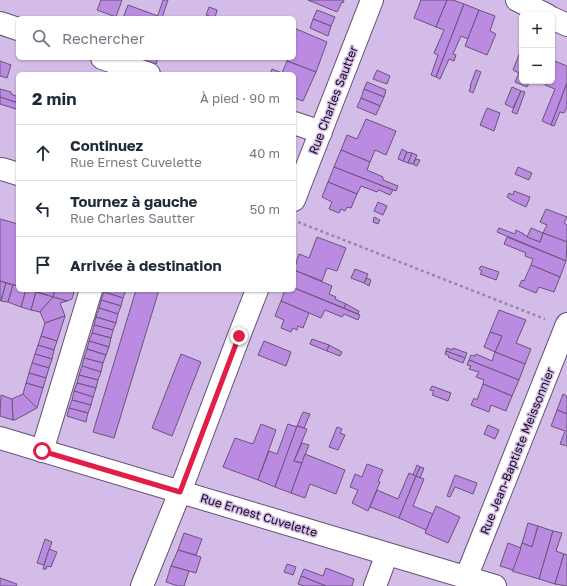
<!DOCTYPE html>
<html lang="fr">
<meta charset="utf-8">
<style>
:root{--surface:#fff;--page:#f6f6f7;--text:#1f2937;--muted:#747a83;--line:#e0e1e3}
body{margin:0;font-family:"Golos Text",sans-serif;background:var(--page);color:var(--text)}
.controls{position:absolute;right:12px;top:12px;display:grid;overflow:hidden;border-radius:6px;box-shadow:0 1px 3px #0004}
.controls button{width:36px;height:36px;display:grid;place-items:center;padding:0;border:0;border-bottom:1px solid var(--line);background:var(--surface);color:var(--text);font:20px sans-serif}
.stop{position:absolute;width:12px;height:12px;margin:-9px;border:3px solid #e11d48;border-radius:50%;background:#fff}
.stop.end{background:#e11d48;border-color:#fff;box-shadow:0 1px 4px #0008}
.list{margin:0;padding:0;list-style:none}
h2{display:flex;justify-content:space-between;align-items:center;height:52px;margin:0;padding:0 16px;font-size:17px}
h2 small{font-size:13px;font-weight:400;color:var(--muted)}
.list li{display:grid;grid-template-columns:26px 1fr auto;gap:12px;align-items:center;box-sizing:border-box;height:56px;padding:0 16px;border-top:1px solid var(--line)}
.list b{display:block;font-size:15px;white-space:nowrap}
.list p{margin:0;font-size:13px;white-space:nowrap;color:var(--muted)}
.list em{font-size:13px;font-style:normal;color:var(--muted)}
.icon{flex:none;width:22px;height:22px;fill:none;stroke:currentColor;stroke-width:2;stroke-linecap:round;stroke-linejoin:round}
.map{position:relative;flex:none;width:567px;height:586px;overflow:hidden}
.search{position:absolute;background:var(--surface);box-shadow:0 1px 3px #0004;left:16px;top:16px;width:280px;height:44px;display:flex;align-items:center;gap:10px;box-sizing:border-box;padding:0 14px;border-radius:6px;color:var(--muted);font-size:15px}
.panel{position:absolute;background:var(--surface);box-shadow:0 1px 3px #0004;left:16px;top:72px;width:280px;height:220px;border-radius:6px}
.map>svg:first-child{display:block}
.building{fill:#bb8be1;stroke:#69547a}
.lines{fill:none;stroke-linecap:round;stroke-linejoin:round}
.minor-casing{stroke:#644f75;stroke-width:24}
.path{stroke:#9986a9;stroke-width:2.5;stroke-dasharray:3 3;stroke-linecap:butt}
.minor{stroke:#fff;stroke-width:22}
.route{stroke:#e11d48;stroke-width:5}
.labels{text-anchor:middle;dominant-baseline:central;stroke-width:3;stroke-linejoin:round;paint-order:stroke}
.street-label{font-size:12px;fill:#120a18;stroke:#d3bce7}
</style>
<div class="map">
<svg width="567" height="586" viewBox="0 0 567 586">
<rect width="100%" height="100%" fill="#d3bce7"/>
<g class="building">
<polygon points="101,0 122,0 116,17 97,10"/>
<polygon points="163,0 168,0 162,18 157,18"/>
<polygon points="308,0 344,0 343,3 342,2 337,12"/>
<polygon points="421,0 447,0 436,27 414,18"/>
<polygon points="447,0 453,0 464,4 436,77 431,75 438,55 434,53 444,30 436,27"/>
<polygon points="464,4 479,10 468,39 461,36 453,54 456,55 454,61 449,59 440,79 436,77"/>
<polygon points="128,5 158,16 157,18 123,18"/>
<polygon points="209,7 217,10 215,18 206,15"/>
<polygon points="317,10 335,17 331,26 313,19"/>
<polygon points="479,10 495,16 490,31 496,34 487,55 465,46"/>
<polygon points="313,19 331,26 328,36 310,28"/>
<polygon points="294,28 327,42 316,72 287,61 288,58 294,58"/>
<polygon points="522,47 522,81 530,81 527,87 515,82 519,73 513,70"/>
<polygon points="143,58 158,58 156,64 142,59"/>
<polygon points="552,60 567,66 567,83 551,125 542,121 555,89 545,85 547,81 552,81"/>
<polygon points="0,61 11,65 7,78 0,76"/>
<polygon points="287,61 316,72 303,101 294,98 294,74 270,74 272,69 282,73"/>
<polygon points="377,70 390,76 387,84 373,79"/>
<polygon points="476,70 481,72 473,93 469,91 471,86 470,86"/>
<polygon points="367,82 386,90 384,97 364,89"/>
<polygon points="567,83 567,107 564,113 560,112 554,126 551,125"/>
<polygon points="512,87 521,91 513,108 505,104"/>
<polygon points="0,89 11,92 11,94 18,97 18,103 0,97"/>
<polygon points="364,89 384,97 380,106 361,98"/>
<polygon points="521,91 525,92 517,114 512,112"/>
<polygon points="0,97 18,103 16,109 0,104"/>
<polygon points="361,98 380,106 376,115 357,107"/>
<polygon points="487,108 500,113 494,131 480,125"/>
<polygon points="366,119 396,131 386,155 375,150 370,162 341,150 347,135 357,139"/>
<polygon points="402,149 407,152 403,161 398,159"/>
<polygon points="341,150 370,162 367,170 383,177 383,180 398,186 396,191 334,167"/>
<polygon points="407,152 412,153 408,163 403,161"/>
<polygon points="412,153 417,155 413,164 408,163"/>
<polygon points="416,159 420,160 417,166 413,164"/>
<polygon points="334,167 393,190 390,195 379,190 377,192 361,186 357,194 328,182"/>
<polygon points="518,167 532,173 529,180 515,174"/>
<polygon points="328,182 357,194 351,208 347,207 345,211 341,209 339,213 329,209 332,202 322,197"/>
<polygon points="514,191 530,197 526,207 513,201 507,197 509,193 513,195"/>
<polygon points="378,202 387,206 383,215 374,211"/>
<polygon points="546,209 567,217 564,223 567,225 567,242 543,233 547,225 540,222"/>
<polygon points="374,217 380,220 378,224 373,222"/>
<polygon points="0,219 18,224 18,286 0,281"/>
<polygon points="499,228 515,234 516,230 524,234 524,235 540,242 543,233 567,242 566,261 497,232"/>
<polygon points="531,228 543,233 540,242 527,237"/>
<polygon points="317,237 346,248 337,271 327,268 322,281 294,270 299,254 309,258"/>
<polygon points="507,237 566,261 560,277 531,265 533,259 525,256 526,253 504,244"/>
<polygon points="531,265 560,277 554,292 539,287 536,293 519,286 522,280 524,281"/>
<polygon points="481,266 499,272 496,280 480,274 482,271 479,269"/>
<polygon points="355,269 368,274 364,283 351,278"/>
<polygon points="294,270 332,286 329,294 336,297 335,299 346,304 344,308 294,288"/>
<polygon points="367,278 371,280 369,286 364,283"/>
<polygon points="0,281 6,283 1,301 0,300"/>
<polygon points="6,283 13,285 8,302 1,301"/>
<polygon points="13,285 18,286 18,290 26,290 21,307 8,302"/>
<polygon points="294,288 360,315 358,320 344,314 342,317 325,310 321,318 281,301 285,290 294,290"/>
<polygon points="26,290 36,292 31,310 21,307"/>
<polygon points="31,290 55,290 53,297"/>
<polygon points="55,290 65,290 74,292 72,299 67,301 53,297"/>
<polygon points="104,290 126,290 123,298 104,292"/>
<polygon points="136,290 159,290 114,438 93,432"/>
<polygon points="36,292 53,297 40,312 31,310"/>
<polygon points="104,292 123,298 121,306 101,300"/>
<polygon points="53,297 67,301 60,303 65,316 45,323 40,312"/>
<polygon points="101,300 121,306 118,314 99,308"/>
<polygon points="281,301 309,313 303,328 298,326 297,330 293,328 291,332 281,328 284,320 275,316"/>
<polygon points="346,304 359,311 358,314 344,308"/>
<polygon points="99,308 118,314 116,323 96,317"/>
<polygon points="499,310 526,320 516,343 531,349 525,364 495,352 502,336 490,332"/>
<polygon points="65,316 57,341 41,336 45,323"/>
<polygon points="96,317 116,323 113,330 94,325"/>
<polygon points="94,325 113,330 111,338 92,333"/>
<polygon points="490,332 502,336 495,352 484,347"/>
<polygon points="92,333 111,338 109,347 89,341"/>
<polygon points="41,336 57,341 54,350 38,345"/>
<polygon points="312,339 329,345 327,351 310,344"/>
<polygon points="89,341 109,347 106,355 87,349"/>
<polygon points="264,341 291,352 286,366 258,355"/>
<polygon points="38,345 54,350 52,359 35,354"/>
<polygon points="329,345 342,352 340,356 327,351"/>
<polygon points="447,348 452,350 453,348 467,353 465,358 446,351"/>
<polygon points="87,349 106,355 103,363 84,358"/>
<polygon points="446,351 465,358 463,363 448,357 449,356 445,354"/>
<polygon points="495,352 525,364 519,380 469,360 471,355 475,356 476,354 492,361"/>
<polygon points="35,354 52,359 49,368 32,363"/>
<polygon points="181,354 201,362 172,436 152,428"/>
<polygon points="84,358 103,363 101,372 82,366"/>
<polygon points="469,360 519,380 512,396 483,384 484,380 476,377 479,372 469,369 471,366 467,365"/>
<polygon points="32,363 49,368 46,378 29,373"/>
<polygon points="82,366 101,372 98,380 79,375"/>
<polygon points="29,373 46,378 43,388 26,383"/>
<polygon points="79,375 98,380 96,388 77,383"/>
<polygon points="26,383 43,388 37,408 23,394"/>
<polygon points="77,383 96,388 93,397 74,391"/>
<polygon points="483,384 512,396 506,411 491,405 489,412 471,405 474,398 477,400"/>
<polygon points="432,386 451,393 448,401 432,395 434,391 430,390"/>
<polygon points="74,391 93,397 91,405 72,400"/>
<polygon points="23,394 37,408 15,420 13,420 12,399"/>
<polygon points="563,394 567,396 567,414 557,410"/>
<polygon points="1,395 12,399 13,420 0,416"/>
<polygon points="72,400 91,405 88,413 69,408"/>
<polygon points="69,408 88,413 86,422 67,416"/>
<polygon points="557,410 567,414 567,446 560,444 565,431 551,426"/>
<polygon points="303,412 310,414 304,428 297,426"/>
<polygon points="261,424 276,430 258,480 223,467 235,438 253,444"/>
<polygon points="288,424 297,427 275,487 258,480 269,451 277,454"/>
<polygon points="488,425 499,430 495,439 484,434"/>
<polygon points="297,426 307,429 294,461 302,463 291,493 275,487"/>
<polygon points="337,427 342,429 340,433 345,435 338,450 329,447"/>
<polygon points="302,443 309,445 302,463 294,461"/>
<polygon points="305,454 345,470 336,494 310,484 305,498 291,493"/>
<polygon points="367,464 383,470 378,481 380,482 368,511 352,503 358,490 350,487 355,474 362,477"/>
<polygon points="417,465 420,467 416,476 413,475"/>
<polygon points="420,467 424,468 420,478 416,476"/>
<polygon points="409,473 416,476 399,518 370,507 377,490 398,499"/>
<polygon points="455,475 477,483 473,494 455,487 450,497 447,496"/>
<polygon points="416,476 424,479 413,506 433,514 426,530 399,518"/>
<polygon points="436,506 460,517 448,543 425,533"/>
<polygon points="528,523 538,526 532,547 522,543"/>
<polygon points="538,526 553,531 539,579 512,571 522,543 532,547"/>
<polygon points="553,531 562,533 556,551 564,554 555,584 539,579"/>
<polygon points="184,533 202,539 196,555 178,550"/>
<polygon points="45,539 52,542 44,565 37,563"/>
<polygon points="508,543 521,548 513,570 500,566"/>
<polygon points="49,549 57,552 51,567 47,566 46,569 43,569"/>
<polygon points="178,550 201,557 196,573 171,566"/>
<polygon points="564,554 567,555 567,586 555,584"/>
<polygon points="287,564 296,567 293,575 284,572"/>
<polygon points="171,566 189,571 184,586 178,586 166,582"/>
<polygon points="326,568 354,579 352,586 326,586 301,576 304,569 323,576"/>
<polygon points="301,576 326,586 304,586 298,584"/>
<polygon points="0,578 17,584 16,586 0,586"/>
</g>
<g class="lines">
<g class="minor-casing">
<g id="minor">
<polyline points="517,0 547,15"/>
<polyline points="552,18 567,25"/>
<polyline points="0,23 18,29"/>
<polyline points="102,58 149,74"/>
<polyline points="294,123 321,132"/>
<polyline points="2,169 18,174"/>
<polyline points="294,200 372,0"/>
<polyline points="0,438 495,586"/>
<polyline points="42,451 91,290"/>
<polyline points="466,578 567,324"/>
<polyline points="142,586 180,492 239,336 257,290"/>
<polyline points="375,586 387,554"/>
</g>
</g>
<polyline class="path" points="298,222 545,319"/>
<use href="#minor" class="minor"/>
</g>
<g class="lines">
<polyline class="route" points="42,451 180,492 239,336"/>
</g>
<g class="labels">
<g class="street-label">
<text transform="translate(333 100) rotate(-69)">Rue Charles Sautter</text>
<text transform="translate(517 451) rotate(-68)">Rue Jean-Baptiste Meissonnier</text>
<text transform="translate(259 515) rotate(17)">Rue Ernest Cuvelette</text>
</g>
</g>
</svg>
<div class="controls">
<button>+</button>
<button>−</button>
</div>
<div class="stop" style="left:42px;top:451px"></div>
<div class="stop end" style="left:239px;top:336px"></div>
<div class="search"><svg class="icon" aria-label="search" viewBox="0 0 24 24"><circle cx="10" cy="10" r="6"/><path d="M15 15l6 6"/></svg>Rechercher</div>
<section class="panel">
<h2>2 min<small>À pied · 90 m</small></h2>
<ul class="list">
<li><svg class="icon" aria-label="ahead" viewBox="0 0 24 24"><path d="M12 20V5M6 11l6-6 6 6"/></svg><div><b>Continuez</b><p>Rue Ernest Cuvelette</p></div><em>40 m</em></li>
<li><svg class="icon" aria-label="left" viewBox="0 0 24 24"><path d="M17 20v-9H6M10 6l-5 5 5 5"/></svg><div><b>Tournez à gauche</b><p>Rue Charles Sautter</p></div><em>50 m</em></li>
<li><svg class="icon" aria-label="arrive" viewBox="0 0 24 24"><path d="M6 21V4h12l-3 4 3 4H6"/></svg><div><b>Arrivée à destination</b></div></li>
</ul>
</section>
</div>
